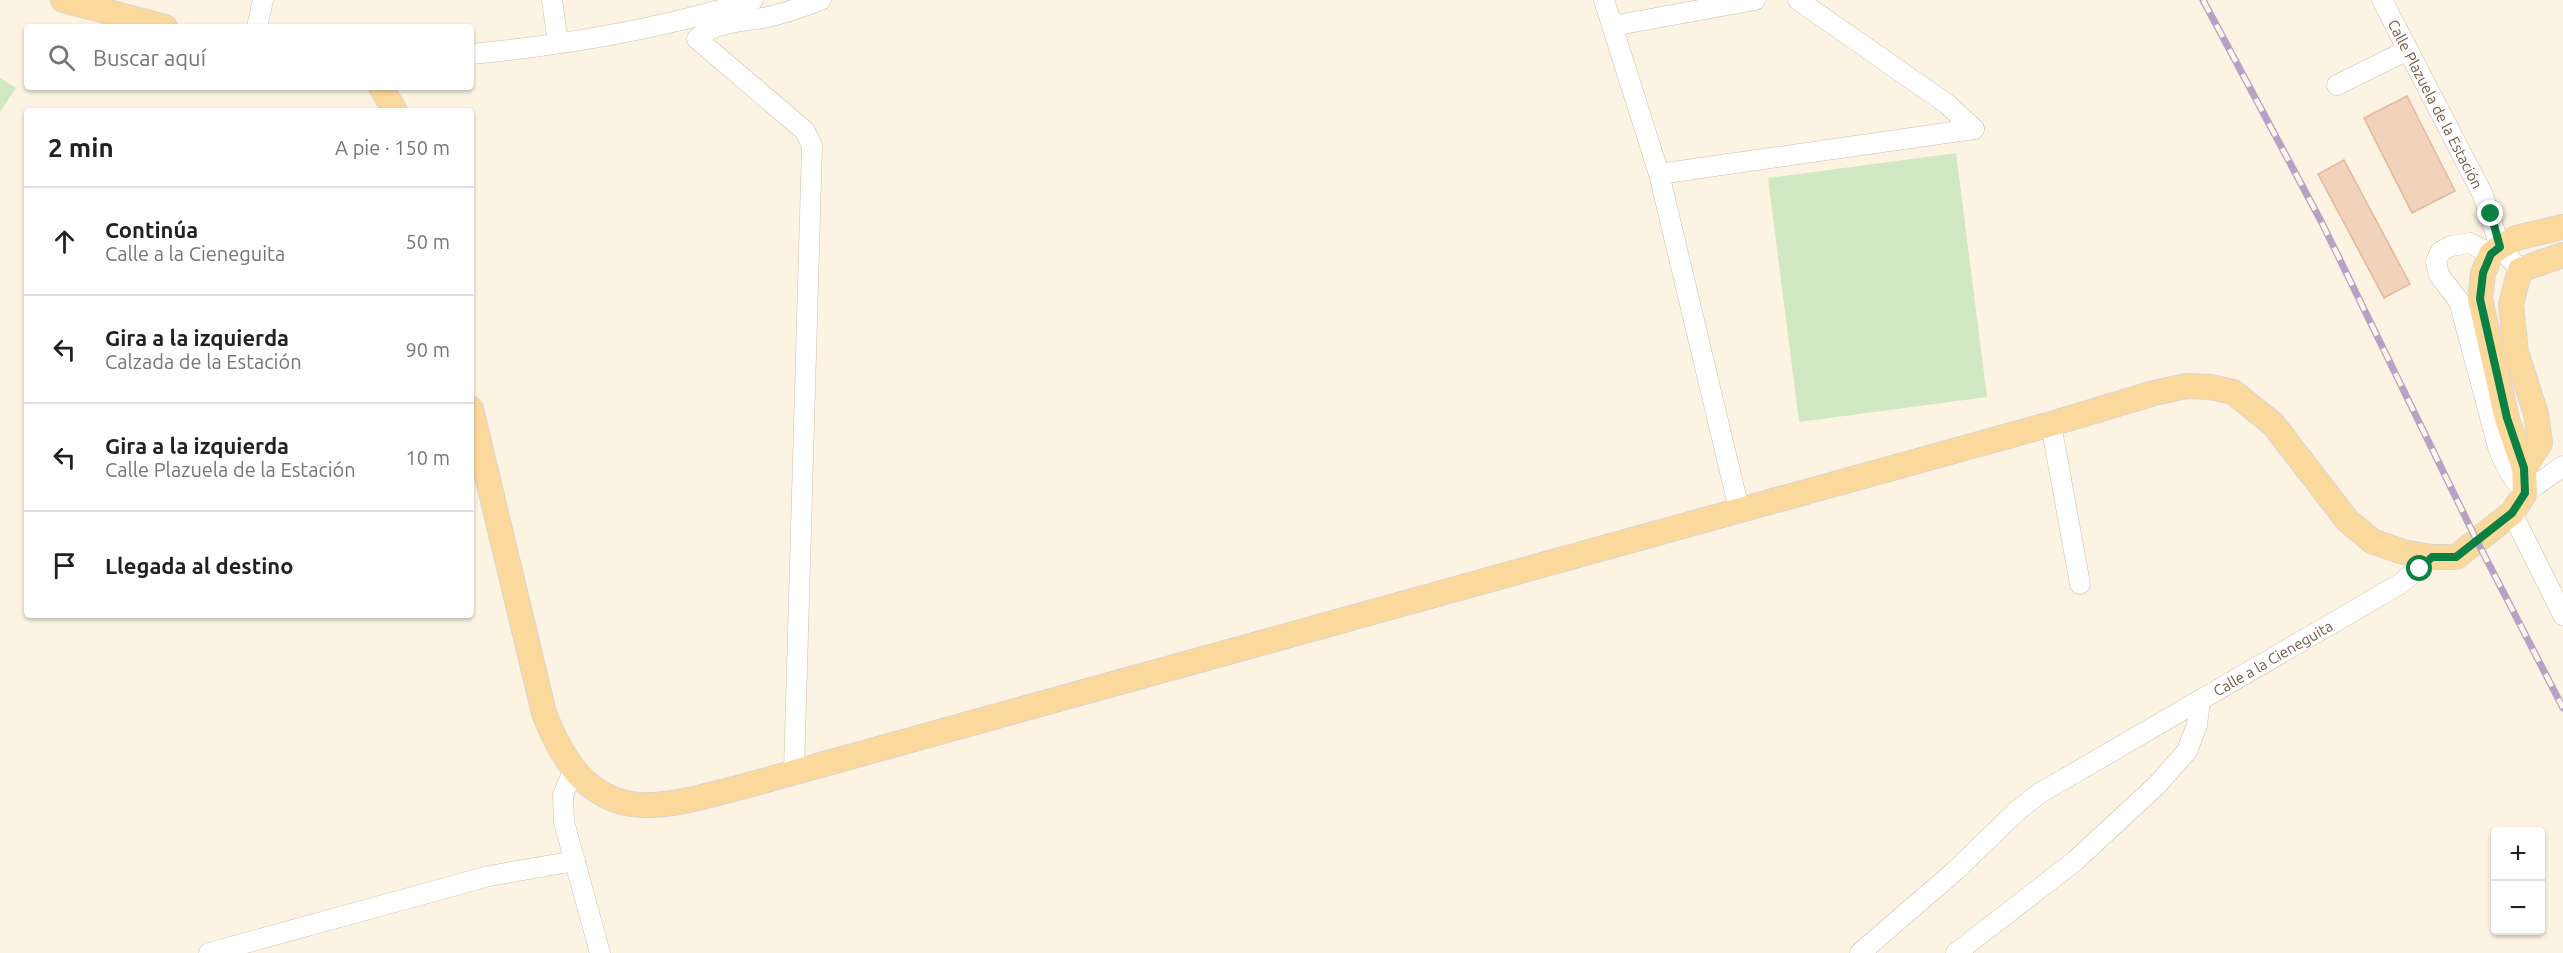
<!DOCTYPE html>
<html lang="es">
<meta charset="utf-8">
<style>
:root{--surface:#fff;--page:#f2f2f2;--text:#222;--muted:#767676;--line:#e0e0e0}
body{margin:0;font-family:Ubuntu,sans-serif;background:var(--page);color:var(--text)}
.controls{position:absolute;right:18px;bottom:18px;display:grid;overflow:hidden;border-radius:6px;box-shadow:0 2px 4px #0004}
.controls button{width:54px;height:54px;display:grid;place-items:center;padding:0;border:0;border-bottom:2px solid var(--line);background:var(--surface);color:var(--text);font:30px sans-serif}
.stop{position:absolute;width:18px;height:18px;margin:-14px;border:4px solid #0b8043;border-radius:50%;background:#fff}
.stop.end{background:#0b8043;border-color:#fff;box-shadow:0 2px 6px #0008}
.list{margin:0;padding:0;list-style:none}
h2{display:flex;justify-content:space-between;align-items:center;height:78px;margin:0;padding:0 24px;font-size:26px}
h2 small{font-size:20px;font-weight:400;color:var(--muted)}
.list li{display:grid;grid-template-columns:39px 1fr auto;gap:18px;align-items:center;box-sizing:border-box;height:108px;padding:0 24px;border-top:2px solid var(--line)}
.list b{display:block;font-size:22px;white-space:nowrap}
.list p{margin:0;font-size:20px;white-space:nowrap;color:var(--muted)}
.list em{font-size:20px;font-style:normal;color:var(--muted)}
.icon{flex:none;width:33px;height:33px;fill:none;stroke:currentColor;stroke-width:2;stroke-linecap:round;stroke-linejoin:round}
.map{position:relative;flex:none;width:2563px;height:953px;overflow:hidden}
.search{position:absolute;background:var(--surface);box-shadow:0 2px 4px #0004;left:24px;top:24px;width:450px;height:66px;display:flex;align-items:center;gap:15px;box-sizing:border-box;padding:0 21px;border-radius:6px;color:var(--muted);font-size:22px}
.panel{position:absolute;background:var(--surface);box-shadow:0 2px 4px #0004;left:24px;top:108px;width:450px;height:510px;border-radius:6px}
.map>svg:first-child{display:block}
.green{fill:#d1e9c2}
.building{fill:#f1d2bb;stroke:#e4b89b;stroke-width:1.5}
.lines{fill:none;stroke-linecap:round;stroke-linejoin:round}
.minor-casing{stroke:#cfbdad;stroke-width:21}
.major-casing{stroke:#dbd4d0;stroke-width:26}
.minor{stroke:#fff;stroke-width:20}
.major{stroke:#fbd99c;stroke-width:24}
.rail-casing{stroke:#b6a2c5;stroke-width:7}
.rail{stroke:#fff7e9;stroke-width:4.5;stroke-dasharray:14;stroke-linecap:butt}
.route{stroke:#0b8043;stroke-width:8}
.labels{text-anchor:middle;dominant-baseline:central;stroke-width:5;stroke-linejoin:round;paint-order:stroke}
.street-label{font-size:15px;fill:#745949;stroke:#fff7e9}
</style>
<div class="map">
<svg width="2563" height="953" viewBox="0 0 2563 953">
<rect width="100%" height="100%" fill="#fcf3e3"/>
<g class="green">
<polygon points="0,78 16,88 0,112"/>
<polygon points="1956,153 1987,397 1799,422 1768,178"/>
</g>
<g class="building">
<polygon points="2407,96 2455,191 2412,213 2364,118"/>
<polygon points="2344,160 2410,284 2384,298 2318,174"/>
</g>
<g class="lines">
<g class="minor-casing">
<g id="minor">
<polyline points="552,0 558,43"/>
<polyline points="1604,0 1659,174 1739,509"/>
<polyline points="1798,0 1947,104 1974,129"/>
<path id="s1" d="M2382,0L2483,195L2500,247L2520,270"/>
<polyline points="1612,26 1755,0"/>
<polyline points="257,27 263,0"/>
<path d="M471,54C566,45 662,29 753,0"/>
<polyline points="2337,85 2408,50"/>
<polyline points="1659,174 1974,129"/>
<path d="M2491,254L2470,243L2451,246L2440,252L2436,262L2439,275L2459,301L2498,447C2504,465 2513,479 2525,493L2563,466"/>
<polyline points="2051,424 2080,584"/>
<polyline points="2512,513 2563,615"/>
<polyline points="573,771 563,795 564,822 600,953"/>
<path d="M794,772L812,146L805,131L697,39C714,20 749,22 772,16C789,12 805,6 821,0"/>
<polyline points="209,953 489,876 575,861"/>
<path id="s2" d="M1860,953L1956,870L2017,811L2040,793L2400,584L2432,557"/>
<polyline points="1956,953 2075,861 2157,785 2187,751 2197,725 2200,700"/>
</g>
</g>
<g class="major-casing">
<g id="major">
<polyline points="63,0 165,27"/>
<polyline points="381,87 395,111"/>
<path d="M471,409L544,713C563,763 592,808 652,805C680,804 708,795 734,789L2051,424L2154,393L2187,386L2210,387L2233,392L2273,424L2347,520L2372,541L2403,552L2432,557H2456L2512,513L2525,493L2524,468L2507,419L2480,299L2483,273L2491,254L2500,247L2516,238L2563,227"/>
<polyline points="2524,468 2540,443 2536,414 2516,352 2511,304 2520,270 2563,255"/>
</g>
</g>
<use href="#minor" class="minor"/>
<use href="#major" class="major"/>
<g class="rail-casing">
<polyline id="rail" points="2203,0 2322,223 2477,541 2563,708"/>
</g>
<use href="#rail" class="rail"/>
</g>
<g class="lines">
<polyline class="route" points="2420,569 2432,557 2456,557 2512,513 2525,493 2524,468 2507,418 2480,299 2483,273 2491,254 2500,247 2491,214"/>
</g>
<g class="labels">
<g class="street-label">
<text stroke="none"><textPath href="#s1" startOffset="117">Calle Plazuela de la Estación</textPath></text>
<text stroke="none"><textPath href="#s2" startOffset="510">Calle a la Cieneguita</textPath></text>
</g>
</g>
</svg>
<div class="controls">
<button>+</button>
<button>−</button>
</div>
<div class="stop" style="left:2420px;top:569px"></div>
<div class="stop end" style="left:2491px;top:214px"></div>
<div class="search"><svg class="icon" aria-label="search" viewBox="0 0 24 24"><circle cx="10" cy="10" r="6"/><path d="M15 15l6 6"/></svg>Buscar aquí</div>
<section class="panel">
<h2>2 min<small>A pie · 150 m</small></h2>
<ul class="list">
<li><svg class="icon" aria-label="ahead" viewBox="0 0 24 24"><path d="M12 20V5M6 11l6-6 6 6"/></svg><div><b>Continúa</b><p>Calle a la Cieneguita</p></div><em>50 m</em></li>
<li><svg class="icon" aria-label="left" viewBox="0 0 24 24"><path d="M17 20v-9H6M10 6l-5 5 5 5"/></svg><div><b>Gira a la izquierda</b><p>Calzada de la Estación</p></div><em>90 m</em></li>
<li><svg class="icon" aria-label="left" viewBox="0 0 24 24"><path d="M17 20v-9H6M10 6l-5 5 5 5"/></svg><div><b>Gira a la izquierda</b><p>Calle Plazuela de la Estación</p></div><em>10 m</em></li>
<li><svg class="icon" aria-label="arrive" viewBox="0 0 24 24"><path d="M6 21V4h12l-3 4 3 4H6"/></svg><div><b>Llegada al destino</b></div></li>
</ul>
</section>
</div>
